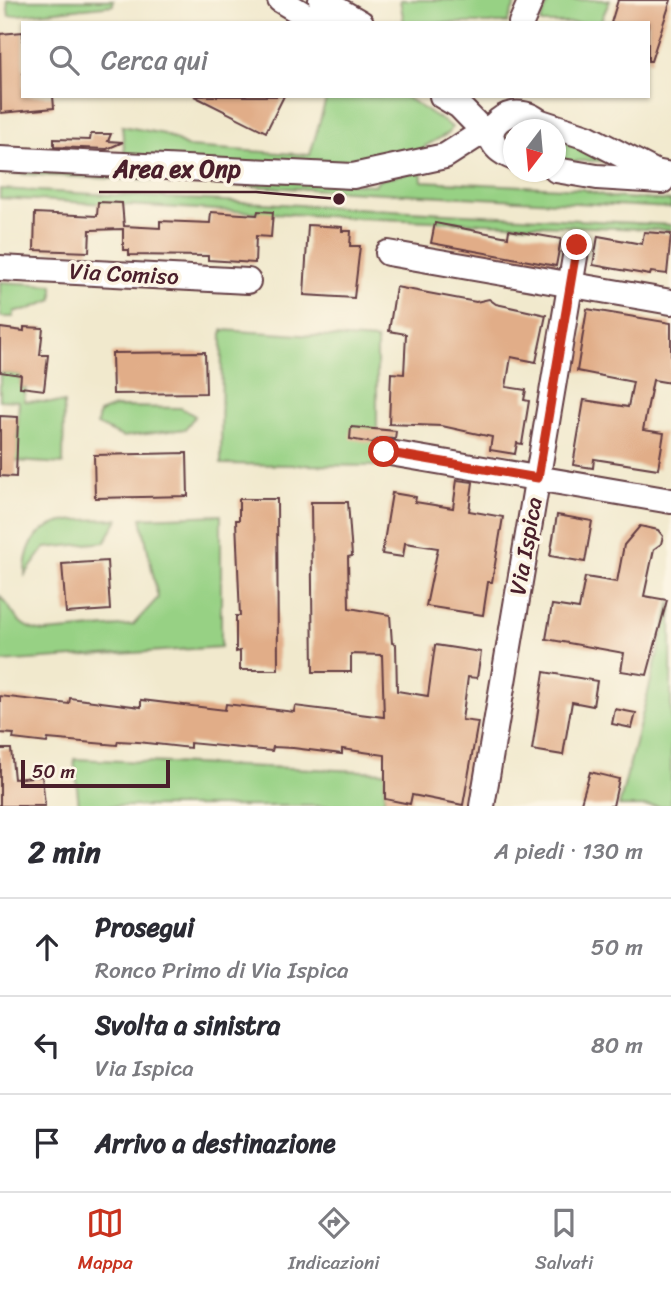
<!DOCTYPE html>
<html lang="it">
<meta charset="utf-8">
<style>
:root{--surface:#fff;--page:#f2f2f3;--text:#2b2b33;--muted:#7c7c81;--line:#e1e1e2;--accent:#c8321e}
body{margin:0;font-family:Sriracha,sans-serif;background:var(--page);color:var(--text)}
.compass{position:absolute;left:503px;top:119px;width:63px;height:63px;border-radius:50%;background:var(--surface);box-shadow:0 2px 5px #0004;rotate:196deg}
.scale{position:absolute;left:21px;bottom:18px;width:149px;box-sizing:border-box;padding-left:7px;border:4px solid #4a1f2b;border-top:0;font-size:19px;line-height:24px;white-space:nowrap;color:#4a1f2b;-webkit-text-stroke:5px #fcf5e5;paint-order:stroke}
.stop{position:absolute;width:21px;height:21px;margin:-16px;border:5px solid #c8321e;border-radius:50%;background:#fff}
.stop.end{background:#c8321e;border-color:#fff;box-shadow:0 2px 7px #0008}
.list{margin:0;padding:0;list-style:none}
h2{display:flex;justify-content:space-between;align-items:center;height:91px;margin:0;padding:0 28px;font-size:30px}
h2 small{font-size:23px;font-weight:400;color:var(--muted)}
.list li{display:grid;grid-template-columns:46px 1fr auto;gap:21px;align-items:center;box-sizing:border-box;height:98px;padding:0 28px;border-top:2px solid var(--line)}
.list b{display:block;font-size:26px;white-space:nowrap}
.list p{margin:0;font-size:23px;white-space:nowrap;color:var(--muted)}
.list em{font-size:23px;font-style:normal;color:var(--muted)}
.icon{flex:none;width:38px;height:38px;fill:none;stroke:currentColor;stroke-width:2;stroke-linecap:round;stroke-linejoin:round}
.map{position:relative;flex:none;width:671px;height:806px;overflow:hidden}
.search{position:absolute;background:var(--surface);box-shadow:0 2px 5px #0004;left:21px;right:21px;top:21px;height:77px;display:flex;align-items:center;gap:18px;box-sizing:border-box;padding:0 24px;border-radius:0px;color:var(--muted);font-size:26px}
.sheet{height:385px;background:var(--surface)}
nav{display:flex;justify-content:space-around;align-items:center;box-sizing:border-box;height:98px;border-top:2px solid var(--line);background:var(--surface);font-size:19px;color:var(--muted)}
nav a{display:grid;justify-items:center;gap:4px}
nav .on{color:var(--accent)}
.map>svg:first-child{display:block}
.green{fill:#97d184;stroke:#707858;stroke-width:2}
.building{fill:#e1ad88}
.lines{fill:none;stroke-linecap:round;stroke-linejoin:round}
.street-casing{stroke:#633d43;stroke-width:28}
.street{stroke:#fff;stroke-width:24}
.route{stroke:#c8321e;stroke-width:9}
.labels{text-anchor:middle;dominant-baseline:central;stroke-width:7;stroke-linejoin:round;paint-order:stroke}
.street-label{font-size:23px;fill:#4a1f2b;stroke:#fcf5e5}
.leader{fill:none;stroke:#4a1f2b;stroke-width:2.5}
.callout-dot{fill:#4a1f2b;stroke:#fcf5e5;stroke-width:2.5}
.callout-label{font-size:24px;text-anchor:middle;font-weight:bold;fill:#4a1f2b;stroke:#fcf5e5;stroke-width:7;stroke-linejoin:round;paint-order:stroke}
</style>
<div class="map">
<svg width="671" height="806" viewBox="0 0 671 806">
<rect width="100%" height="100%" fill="#fcf5e5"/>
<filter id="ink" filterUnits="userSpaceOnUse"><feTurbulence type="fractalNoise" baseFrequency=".0143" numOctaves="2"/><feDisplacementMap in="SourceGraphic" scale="14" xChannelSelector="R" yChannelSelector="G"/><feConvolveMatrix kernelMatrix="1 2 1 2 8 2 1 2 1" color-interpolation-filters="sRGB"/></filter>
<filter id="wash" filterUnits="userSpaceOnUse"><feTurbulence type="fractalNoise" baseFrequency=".00686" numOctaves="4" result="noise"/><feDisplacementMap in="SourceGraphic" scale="28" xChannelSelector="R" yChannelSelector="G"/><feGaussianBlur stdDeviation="1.57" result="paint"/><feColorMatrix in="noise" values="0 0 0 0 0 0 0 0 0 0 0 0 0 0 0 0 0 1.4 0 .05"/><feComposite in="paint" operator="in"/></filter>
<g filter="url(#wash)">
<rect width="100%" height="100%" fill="#f1e9cd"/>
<g class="green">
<polygon points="7,0 113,0 113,5 9,16"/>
<polygon points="400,0 517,0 507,23 404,23"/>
<polygon points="549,0 610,0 600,23 540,23"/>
<polygon points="327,96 404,96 452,127 449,133 425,146 425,151 358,169 125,159 122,126 164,134 188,147 310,155"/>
<polygon points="568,142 606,158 606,161 563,161 559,159 564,143"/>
<polygon points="0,166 375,185 378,180 421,170 422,181 582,189 609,197 671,201 671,208 0,173"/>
<polygon points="0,189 671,225 671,230 378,219 0,198"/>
<polygon points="0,282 53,285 53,300 24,311 15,311 13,317 0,317"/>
<polygon points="222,330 377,340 377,466 221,464"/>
<polygon points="0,372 21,375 20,387 26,388 24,401 64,403 63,464 16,461 19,401 0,400"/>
<polygon points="115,407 181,408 195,416 185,429 123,437 97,425 99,413"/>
<path d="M221,515V647L0,662V596C17,614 15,628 45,632L133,625L158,598L141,518Z"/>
<path d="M118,519L105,542L45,548L25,575C25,514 72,520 118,519Z"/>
<polygon points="671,602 671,806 619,806"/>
<polygon points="74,759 385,772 384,806 79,806"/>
</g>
<g id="blocks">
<g class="building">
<polygon points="618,0 671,0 651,61 648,61 648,23 611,23"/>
<polygon points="23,32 23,96 53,96 54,108 1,113 0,34"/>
<polygon points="194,96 284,96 266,132"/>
<polygon points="91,134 111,134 108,141 123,142 107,149 54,147 54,139 90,140"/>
<polygon points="98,202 122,203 124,226 160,228 160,221 210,223 211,212 257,215 258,211 273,212 271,237 256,236 255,263 208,260 208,256 129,255 129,250 123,250 123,229 90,230 89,252 34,250 35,213 97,216"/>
<polygon points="435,223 508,237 509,230 561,239 556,266 431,243"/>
<polygon points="308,225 342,227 342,231 351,231 350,246 360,246 354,298 304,295"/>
<polygon points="644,232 671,234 667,274 651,272 650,275 593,265 598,236 642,244"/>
<polygon points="396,287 476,302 489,299 496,304 546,315 536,362 511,357 506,387 526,390 524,400 529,401 522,444 517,443 515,454 490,450 492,437 442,426 389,424 391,373 404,374 406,334 389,331"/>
<polygon points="587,309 671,323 671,383 653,380 643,430 664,433 658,469 594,459 593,468 573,465 584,400 628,407 633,382 577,371"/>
<polygon points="24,327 43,328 40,355 48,355 44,390 20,387 21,375 0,372 0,328 24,331"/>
<polygon points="205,352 206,393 113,394 112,353"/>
<polygon points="0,416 18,417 16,477 0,476"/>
<polygon points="351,427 396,431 395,439 380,438 372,443 350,439"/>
<polygon points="187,453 188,496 95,498 94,455"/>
<polygon points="457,480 473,482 469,511 503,517 492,582 488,582 483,615 426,606 438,548 405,543 403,557 382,554 392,493 416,497 415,502 453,508"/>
<polygon points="239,499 277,499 278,670 240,670 240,651 236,652 236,616 240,616 236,520 239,520"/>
<polygon points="311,502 348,502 352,556 348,557 349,608 390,615 392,643 396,644 397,691 428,696 435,645 481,652 477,678 468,677 462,720 478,722 463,805 412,795 410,804 385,799 385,755 342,749 342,754 293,748 273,747 272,751 190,743 190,748 138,742 118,741 117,745 48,739 47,743 13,739 14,734 0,733 0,696 69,704 70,698 141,707 141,700 225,710 226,704 294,712 295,706 384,717 382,655 351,654 351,672 313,672"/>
<polygon points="557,515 592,521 585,562 550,556"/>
<polygon points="640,526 658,530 663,536 661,544 654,549 644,596 667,600 647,675 621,671 624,653 546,639 552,605 579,609 585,577 617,582 624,545"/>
<polygon points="107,561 110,610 66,613 62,564"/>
<polygon points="544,672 597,681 593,706 572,702 563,755 532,750"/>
<polygon points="615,709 636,713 632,728 612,724"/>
<polygon points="0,749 11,749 14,779 42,776 45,806 0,806"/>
<polygon points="590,772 619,779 613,806 580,806"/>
</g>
</g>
</g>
<g filter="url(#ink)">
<use href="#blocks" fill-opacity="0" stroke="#633d43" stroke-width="2"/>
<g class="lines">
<g class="street-casing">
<g id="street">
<polyline points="280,0 318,23"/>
<polyline points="321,0 361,23"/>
<polyline points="521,23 531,0"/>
<polyline points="442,96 459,106 493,141"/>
<polyline points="541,122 587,137 655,172 671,175"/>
<path d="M514,158C459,137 518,88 546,130"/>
<polyline points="0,159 353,176 445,156 492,126"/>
<polyline points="556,170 597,177 662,181"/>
<polyline points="388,253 671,302"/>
<polyline points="0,268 248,281"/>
<polyline points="384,452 671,501"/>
<polyline points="482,806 577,245"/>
</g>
</g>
<use href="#street" class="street"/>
</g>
</g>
<g class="lines" filter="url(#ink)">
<polyline class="route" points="384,452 538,478 577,245"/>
</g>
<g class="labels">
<g class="street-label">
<text transform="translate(124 274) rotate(3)">Via Comiso</text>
<text transform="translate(526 546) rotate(-80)">Via Ispica</text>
</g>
</g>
<path class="leader" d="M339 199L256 192H99"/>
<circle class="callout-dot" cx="339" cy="199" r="7"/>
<g class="callout-label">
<text x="177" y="177">Area ex Onp</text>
</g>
</svg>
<svg class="compass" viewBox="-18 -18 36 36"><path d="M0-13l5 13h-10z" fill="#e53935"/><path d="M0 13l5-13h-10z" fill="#7c7c81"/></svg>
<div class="scale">50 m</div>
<div class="stop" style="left:384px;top:452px"></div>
<div class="stop end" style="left:577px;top:245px"></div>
<div class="search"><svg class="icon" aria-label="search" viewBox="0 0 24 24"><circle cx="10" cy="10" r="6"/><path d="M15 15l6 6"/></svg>Cerca qui</div>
</div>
<section class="sheet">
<h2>2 min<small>A piedi · 130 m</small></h2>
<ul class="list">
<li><svg class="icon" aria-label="ahead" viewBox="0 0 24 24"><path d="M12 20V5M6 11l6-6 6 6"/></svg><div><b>Prosegui</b><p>Ronco Primo di Via Ispica</p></div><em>50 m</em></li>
<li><svg class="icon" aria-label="left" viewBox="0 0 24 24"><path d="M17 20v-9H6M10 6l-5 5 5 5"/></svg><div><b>Svolta a sinistra</b><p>Via Ispica</p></div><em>80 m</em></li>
<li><svg class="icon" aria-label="arrive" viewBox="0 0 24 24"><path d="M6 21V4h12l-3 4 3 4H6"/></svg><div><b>Arrivo a destinazione</b></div></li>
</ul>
</section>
<nav>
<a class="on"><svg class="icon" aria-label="map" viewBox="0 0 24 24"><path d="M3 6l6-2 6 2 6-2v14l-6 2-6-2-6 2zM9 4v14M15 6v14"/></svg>Mappa</a>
<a><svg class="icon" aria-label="directions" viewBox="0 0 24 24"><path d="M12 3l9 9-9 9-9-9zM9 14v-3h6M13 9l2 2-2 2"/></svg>Indicazioni</a>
<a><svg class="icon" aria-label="saved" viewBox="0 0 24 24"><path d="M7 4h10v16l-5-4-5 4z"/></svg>Salvati</a>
</nav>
